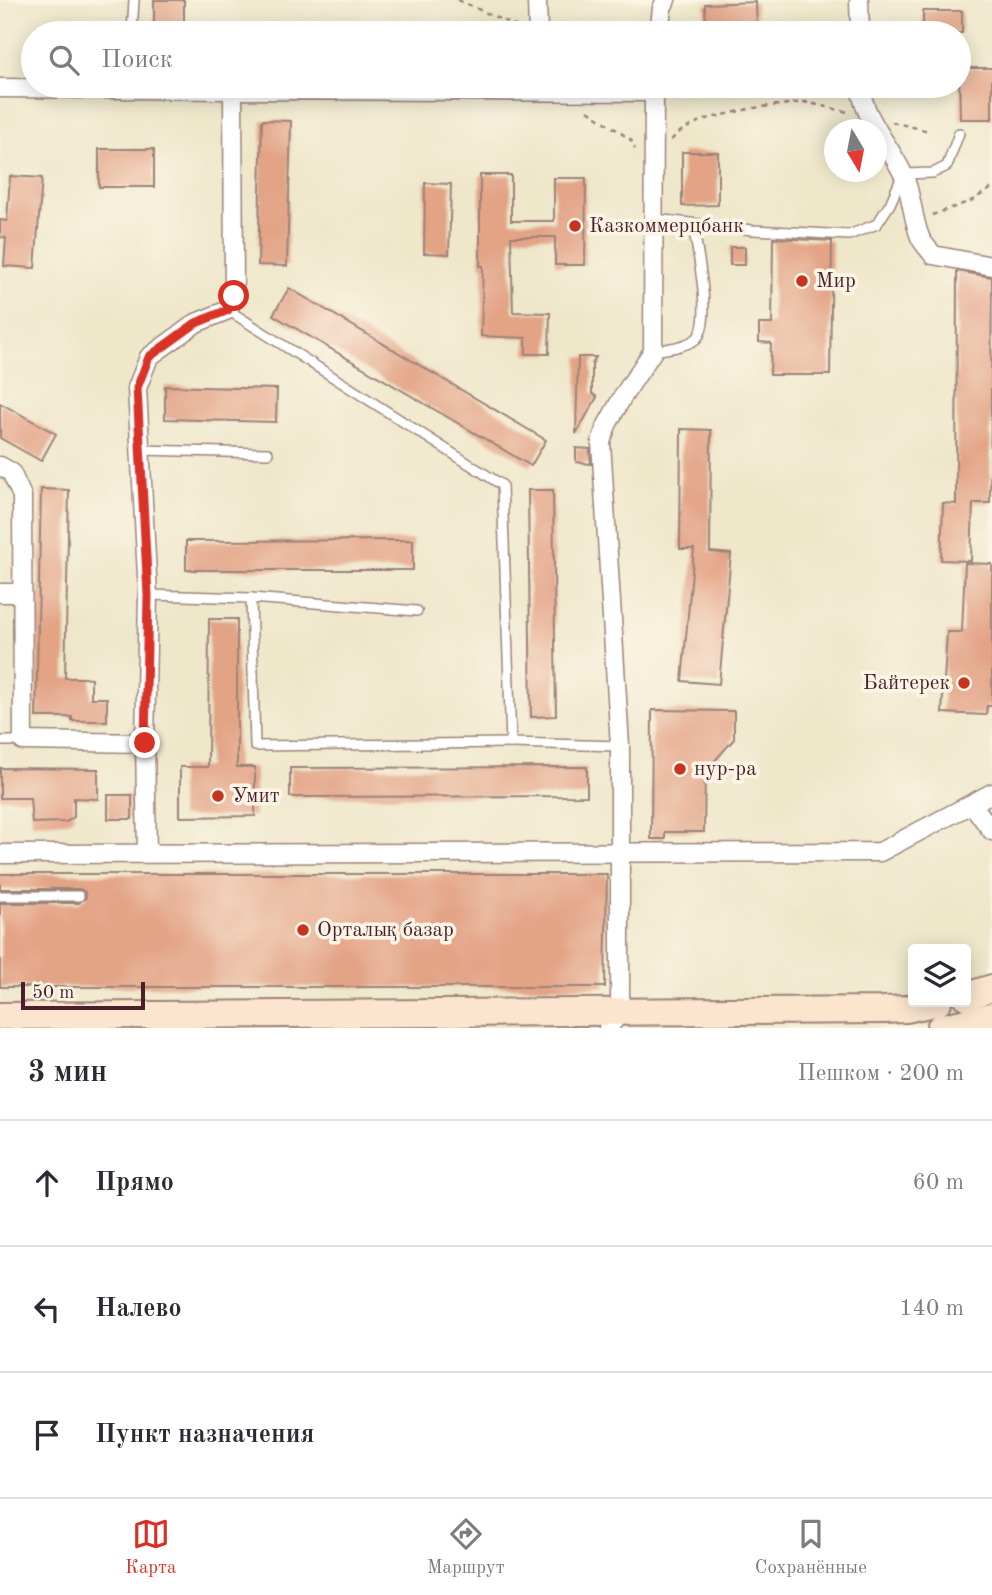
<!DOCTYPE html>
<html lang="ru">
<meta charset="utf-8">
<style>
:root{--surface:#fff;--page:#f2f2f3;--text:#2b2b33;--muted:#7c7c81;--line:#e1e1e2;--accent:#d93025}
body{margin:0;font-family:"Old Standard TT",serif;background:var(--page);color:var(--text)}
.controls{position:absolute;right:21px;bottom:21px;display:grid;overflow:hidden;border-radius:7px;box-shadow:0 4px 18px #0003}
.controls button{width:63px;height:63px;display:grid;place-items:center;padding:0;border:0;border-bottom:2px solid var(--line);background:var(--surface);color:var(--text);font:35px sans-serif}
.compass{position:absolute;left:824px;top:119px;width:63px;height:63px;border-radius:50%;background:var(--surface);box-shadow:0 4px 18px #0003;rotate:170deg}
.scale{position:absolute;left:21px;bottom:18px;width:124px;box-sizing:border-box;padding-left:7px;border:4px solid #4a1f2b;border-top:0;font-size:19px;line-height:24px;white-space:nowrap;color:#4a1f2b;-webkit-text-stroke:5px #fcf5e5;paint-order:stroke}
.stop{position:absolute;width:21px;height:21px;margin:-16px;border:5px solid #d93025;border-radius:50%;background:#fff}
.stop.end{background:#d93025;border-color:#fff;box-shadow:0 2px 7px #0008}
.list{margin:0;padding:0;list-style:none}
h2{display:flex;justify-content:space-between;align-items:center;height:91px;margin:0;padding:0 28px;font-size:30px}
h2 small{font-size:23px;font-weight:400;color:var(--muted)}
.list li{display:grid;grid-template-columns:46px 1fr auto;gap:21px;align-items:center;box-sizing:border-box;height:126px;padding:0 28px;border-top:2px solid var(--line)}
.list b{display:block;font-size:26px;white-space:nowrap}
.list em{font-size:23px;font-style:normal;color:var(--muted)}
.icon{flex:none;width:38px;height:38px;fill:none;stroke:currentColor;stroke-width:2;stroke-linecap:round;stroke-linejoin:round}
.map{position:relative;flex:none;width:992px;height:1028px;overflow:hidden}
.search{position:absolute;background:var(--surface);box-shadow:0 4px 18px #0003;left:21px;right:21px;top:21px;height:77px;display:flex;align-items:center;gap:18px;box-sizing:border-box;padding:0 24px;border-radius:38px;color:var(--muted);font-size:26px}
.sheet{height:469px;background:var(--surface)}
nav{display:flex;justify-content:space-around;align-items:center;box-sizing:border-box;height:98px;border-top:2px solid var(--line);background:var(--surface);font-size:19px;color:var(--muted)}
nav a{display:grid;justify-items:center;gap:4px}
nav .on{color:var(--accent)}
.map>svg:first-child{display:block}
.building{fill:#e3a385}
.lines{fill:none;stroke-linecap:round;stroke-linejoin:round}
.lane-casing{stroke:#9c837a;stroke-width:12}
.street-casing{stroke:#9c837a;stroke-width:21}
.secondary-casing{stroke:#9c837a;stroke-width:30}
.path{stroke:#9c837a;stroke-width:2.5;stroke-dasharray:5 5;stroke-linecap:butt}
.lane{stroke:#fff;stroke-width:9}
.street{stroke:#fff;stroke-width:18}
.secondary{stroke:#fbe5cf;stroke-width:26}
.route{stroke:#d93025;stroke-width:9}
.poi-dot{fill:#c8321e;stroke:#fcf5e5;stroke-width:2.5}
.labels{text-anchor:middle;dominant-baseline:central;stroke-width:7;stroke-linejoin:round;paint-order:stroke}
.poi-label{font-size:21px;fill:#4a1f2b;stroke:#fcf5e5;text-anchor:start}
</style>
<div class="map">
<svg width="992" height="1028" viewBox="0 0 992 1028">
<rect width="100%" height="100%" fill="#fcf5e5"/>
<filter id="ink" filterUnits="userSpaceOnUse"><feTurbulence type="fractalNoise" baseFrequency=".0143" numOctaves="2"/><feDisplacementMap in="SourceGraphic" scale="14" xChannelSelector="R" yChannelSelector="G"/><feConvolveMatrix kernelMatrix="1 2 1 2 8 2 1 2 1" color-interpolation-filters="sRGB"/></filter>
<filter id="wash" filterUnits="userSpaceOnUse"><feTurbulence type="fractalNoise" baseFrequency=".00686" numOctaves="4" result="noise"/><feDisplacementMap in="SourceGraphic" scale="28" xChannelSelector="R" yChannelSelector="G"/><feGaussianBlur stdDeviation="1.57" result="paint"/><feColorMatrix in="noise" values="0 0 0 0 0 0 0 0 0 0 0 0 0 0 0 0 0 1.4 0 .05"/><feComposite in="paint" operator="in"/></filter>
<g filter="url(#wash)">
<rect width="100%" height="100%" fill="#eee7ca"/>
<g id="blocks">
<g class="building">
<rect x="154" y="0" width="30" height="33"/>
<polygon points="756,2 757,33 706,33 705,4"/>
<rect x="923" y="11" width="39" height="22"/>
<polygon points="959,68 992,68 992,119 960,119"/>
<polygon points="262,120 291,121 287,266 258,265"/>
<rect x="99" y="149" width="55" height="38"/>
<polygon points="682,152 718,152 718,205 682,206"/>
<polygon points="480,175 511,175 511,221 554,221 554,178 586,178 585,265 555,265 555,237 511,237 513,312 550,313 549,354 526,354 526,338 481,336 483,266 480,266"/>
<polygon points="10,176 42,178 35,268 4,266 6,238 0,237 0,220 7,221"/>
<polygon points="425,183 451,184 449,254 424,253"/>
<polygon points="773,238 832,241 830,375 770,375 771,343 759,342 759,324 772,324"/>
<rect x="730" y="247" width="15" height="18"/>
<polygon points="957,271 992,277 990,503 973,503 971,561 941,560 943,503 956,504"/>
<polygon points="289,288 546,440 531,466 273,315"/>
<polygon points="578,357 596,357 592,364 592,393 597,397 576,434"/>
<polygon points="165,386 277,389 276,422 165,419"/>
<polygon points="0,403 56,434 41,461 0,438"/>
<polygon points="681,429 711,430 710,552 731,554 719,684 682,681 694,549 680,549"/>
<polygon points="576,448 590,449 591,464 576,462"/>
<polygon points="41,489 69,490 65,678 91,678 91,698 107,698 107,721 72,721 72,717 36,717"/>
<polygon points="528,490 553,490 556,716 531,717"/>
<polygon points="413,540 413,570 186,570 186,541"/>
<polygon points="965,563 992,564 992,706 987,706 986,715 942,713 947,632 962,632"/>
<polygon points="209,619 237,619 237,767 255,767 255,816 180,817 180,767 208,767"/>
<polygon points="652,710 734,711 734,739 705,772 704,832 665,832 665,839 651,839"/>
<polygon points="587,767 587,796 290,797 290,768"/>
<polygon points="0,768 98,769 98,799 74,798 74,817 66,822 32,823 30,798 0,798"/>
<rect x="108" y="795" width="24" height="24"/>
<polygon points="0,874 607,874 605,987 0,987 0,903 79,903 86,897 85,892 79,889 0,889"/>
</g>
</g>
</g>
<g filter="url(#ink)">
<use href="#blocks" fill-opacity="0" stroke="#9c837a" stroke-width="2"/>
<g class="lines">
<g class="lane-casing">
<g id="lane">
<polyline points="132,33 134,0"/>
<polyline points="655,219 752,230 849,235 877,224 890,204 903,174 933,173 947,166 959,133"/>
<polyline points="228,310 502,485 511,743 620,746"/>
<path d="M653,351C666,349 685,347 696,339C714,324 696,246 693,224"/>
<polyline points="140,450 268,453"/>
<polyline points="148,595 251,598 255,746 511,743"/>
<polyline points="251,598 417,611"/>
<polyline points="0,741 23,741"/>
<polyline points="0,896 79,896"/>
</g>
</g>
<g class="street-casing">
<g id="street">
<polyline points="537,0 538,33"/>
<polyline points="859,0 860,33"/>
<polyline points="659,33 662,8 666,0"/>
<path d="M860,86C864,119 889,144 903,174C912,194 912,217 920,237C922,243 929,249 933,255L992,266"/>
<polyline points="0,88 233,90 234,296 228,310 196,323 149,357 137,388 148,595 145,743 147,853"/>
<polyline points="233,90 654,92 655,86"/>
<polyline points="0,466 11,472 22,496 23,741 145,743"/>
<polyline points="0,593 22,593 0,593"/>
<polyline points="972,804 992,831"/>
<polyline points="0,854 880,852 992,793"/>
<polyline points="608,1028 620,1013 620,746 601,442 607,425 623,396 653,351 654,92"/>
</g>
</g>
<g class="secondary-casing">
<g id="secondary">
<polyline points="966,996 992,988"/>
<polyline points="0,1016 884,1010 906,1009 938,1002"/>
<polyline points="940,1028 992,1016"/>
</g>
</g>
<g class="path">
<polyline points="458,0 522,29"/>
<polyline points="588,110 631,140 635,149"/>
<polyline points="892,122 929,131"/>
<polyline points="671,140 681,131 702,120 753,108 805,102 848,112"/>
<polyline points="932,215 971,201 992,188"/>
</g>
<use href="#lane" class="lane"/>
<use href="#street" class="street"/>
<use href="#secondary" class="secondary"/>
</g>
</g>
<g class="lines" filter="url(#ink)">
<polyline class="route" points="145,743 148,595 137,388 149,357 196,323 228,310 234,296"/>
</g>
<g class="poi-dot">
<circle cx="575" cy="226" r="7"/>
<circle cx="802" cy="281" r="7"/>
<circle cx="964" cy="683" r="7"/>
<circle cx="680" cy="769" r="7"/>
<circle cx="218" cy="796" r="7"/>
<circle cx="303" cy="930" r="7"/>
</g>
<g class="labels">
<g class="poi-label">
<text x="589" y="226">Казкоммерцбанк</text>
<text x="816" y="281">Мир</text>
<text x="950" y="683" text-anchor="end">Байтерек</text>
<text x="694" y="769">нур-ра</text>
<text x="232" y="796">Умит</text>
<text x="317" y="930">Орталық базар</text>
</g>
</g>
</svg>
<div class="controls">
<button><svg class="icon" aria-label="layers" viewBox="0 0 24 24"><path d="M12 4l9 5-9 5-9-5zM3 14l9 5 9-5"/></svg></button>
</div>
<svg class="compass" viewBox="-18 -18 36 36"><path d="M0-13l5 13h-10z" fill="#e53935"/><path d="M0 13l5-13h-10z" fill="#7c7c81"/></svg>
<div class="scale">50 m</div>
<div class="stop" style="left:234px;top:296px"></div>
<div class="stop end" style="left:145px;top:743px"></div>
<div class="search"><svg class="icon" aria-label="search" viewBox="0 0 24 24"><circle cx="10" cy="10" r="6"/><path d="M15 15l6 6"/></svg>Поиск</div>
</div>
<section class="sheet">
<h2>3 мин<small>Пешком · 200 m</small></h2>
<ul class="list">
<li><svg class="icon" aria-label="ahead" viewBox="0 0 24 24"><path d="M12 20V5M6 11l6-6 6 6"/></svg><div><b>Прямо</b></div><em>60 m</em></li>
<li><svg class="icon" aria-label="left" viewBox="0 0 24 24"><path d="M17 20v-9H6M10 6l-5 5 5 5"/></svg><div><b>Налево</b></div><em>140 m</em></li>
<li><svg class="icon" aria-label="arrive" viewBox="0 0 24 24"><path d="M6 21V4h12l-3 4 3 4H6"/></svg><div><b>Пункт назначения</b></div></li>
</ul>
</section>
<nav>
<a class="on"><svg class="icon" aria-label="map" viewBox="0 0 24 24"><path d="M3 6l6-2 6 2 6-2v14l-6 2-6-2-6 2zM9 4v14M15 6v14"/></svg>Карта</a>
<a><svg class="icon" aria-label="directions" viewBox="0 0 24 24"><path d="M12 3l9 9-9 9-9-9zM9 14v-3h6M13 9l2 2-2 2"/></svg>Маршрут</a>
<a><svg class="icon" aria-label="saved" viewBox="0 0 24 24"><path d="M7 4h10v16l-5-4-5 4z"/></svg>Сохранённые</a>
</nav>
